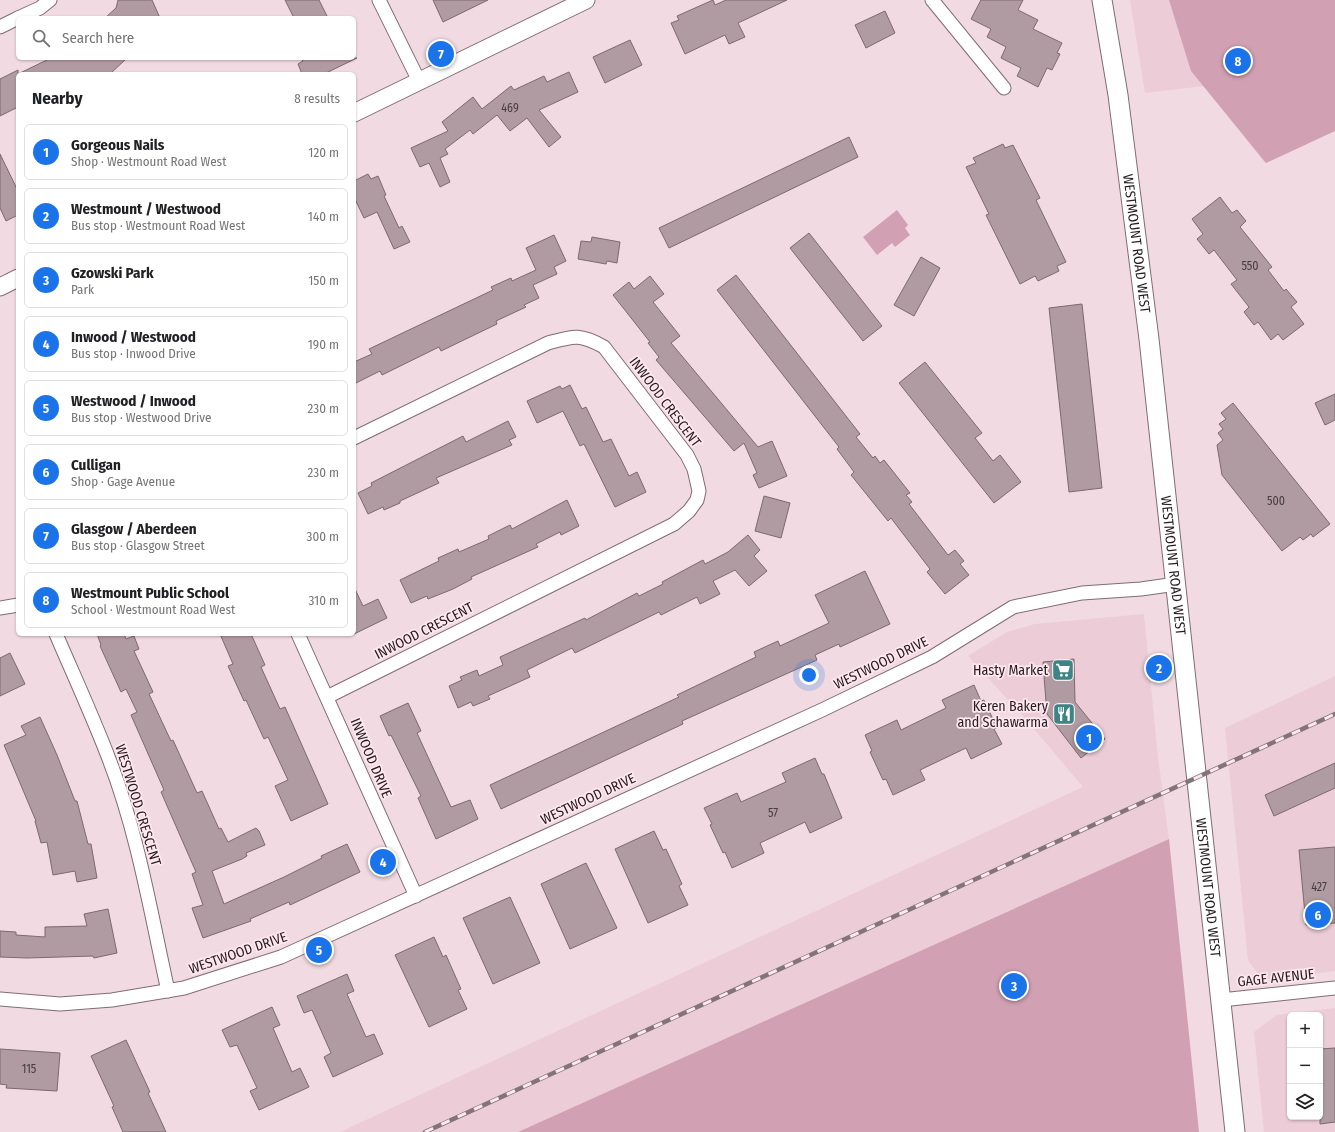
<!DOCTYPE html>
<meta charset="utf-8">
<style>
:root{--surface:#fff;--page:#f2f2f2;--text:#202124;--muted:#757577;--line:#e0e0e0;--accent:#1a73e8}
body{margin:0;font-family:"Fira Sans Condensed",sans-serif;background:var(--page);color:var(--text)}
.controls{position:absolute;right:12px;bottom:12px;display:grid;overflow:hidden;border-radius:6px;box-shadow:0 1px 3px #0004}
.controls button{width:36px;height:36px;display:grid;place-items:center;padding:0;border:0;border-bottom:1px solid var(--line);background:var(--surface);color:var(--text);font:20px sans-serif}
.you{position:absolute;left:809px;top:675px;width:14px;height:14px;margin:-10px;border:3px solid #fff;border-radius:50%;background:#1a73e8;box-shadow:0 0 0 6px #1a73e833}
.badge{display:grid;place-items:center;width:26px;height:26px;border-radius:50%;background:var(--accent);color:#fff;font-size:13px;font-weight:700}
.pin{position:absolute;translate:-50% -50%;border:2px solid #fff;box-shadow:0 1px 4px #0006}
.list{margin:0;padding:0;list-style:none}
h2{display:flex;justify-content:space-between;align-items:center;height:52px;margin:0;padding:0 16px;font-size:17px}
h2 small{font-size:13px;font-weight:400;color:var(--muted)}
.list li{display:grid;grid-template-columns:26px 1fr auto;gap:12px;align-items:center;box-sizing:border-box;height:56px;margin:0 8px 8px;padding:0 8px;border:1px solid var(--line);border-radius:6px}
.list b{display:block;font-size:15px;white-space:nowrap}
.list p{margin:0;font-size:13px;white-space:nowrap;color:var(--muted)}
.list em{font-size:13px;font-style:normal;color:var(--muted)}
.icon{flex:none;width:22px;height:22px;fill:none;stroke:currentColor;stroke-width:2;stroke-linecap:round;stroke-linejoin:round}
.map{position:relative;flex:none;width:1335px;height:1132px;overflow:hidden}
.search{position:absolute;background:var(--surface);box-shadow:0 1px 3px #0004;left:16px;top:16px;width:340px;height:44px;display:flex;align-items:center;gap:10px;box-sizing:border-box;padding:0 14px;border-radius:6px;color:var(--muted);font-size:15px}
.panel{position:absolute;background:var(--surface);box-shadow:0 1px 3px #0004;left:16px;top:72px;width:340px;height:564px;border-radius:6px}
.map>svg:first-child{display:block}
.built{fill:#ebccd7;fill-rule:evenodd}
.green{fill:#d1a1b3}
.building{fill:#b19ba3;stroke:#7d6970}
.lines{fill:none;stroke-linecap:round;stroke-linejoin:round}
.minor-casing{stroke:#816c74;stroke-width:15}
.tertiary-casing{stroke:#816c74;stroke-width:19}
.secondary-casing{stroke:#816c74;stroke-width:21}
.minor{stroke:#fff;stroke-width:13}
.tertiary{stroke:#fff;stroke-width:17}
.secondary{stroke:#fff;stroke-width:19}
.rail-casing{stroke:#837479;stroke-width:4.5}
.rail{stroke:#fee7ef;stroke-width:3;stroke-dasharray:9;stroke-linecap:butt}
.labels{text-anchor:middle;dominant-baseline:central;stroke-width:3.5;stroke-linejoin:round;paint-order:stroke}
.number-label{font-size:12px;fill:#473c40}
.street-label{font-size:14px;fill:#241c1f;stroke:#fee7ef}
.poi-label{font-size:14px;fill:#241c1f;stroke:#fee7ef;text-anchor:end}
</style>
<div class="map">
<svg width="1335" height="1132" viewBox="0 0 1335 1132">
<rect width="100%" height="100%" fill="#f1dae2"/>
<g class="built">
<polygon points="1130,0 1335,0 1335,128 1264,162 1204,86 1145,93"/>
<polygon points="1144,614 1158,758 1169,839 518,1132 340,1132 1083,787 1024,717 968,656 1007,632 1035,624"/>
<polygon points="1335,676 1335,971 1262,980 1248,960 1225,728"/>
<path d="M1335,1008V1132H1264L1254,1032L1277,1015ZM1290,1015H1320V1117H1290Z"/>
</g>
<g class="green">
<polygon points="1169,0 1335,0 1335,131 1266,163 1191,71"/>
<polygon points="897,210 908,225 905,228 910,235 895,247 892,243 877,255 863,237"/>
<polygon points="1169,839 1199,1132 518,1132"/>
</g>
<g class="building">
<polygon points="118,0 152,0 160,18 105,18 116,8"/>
<polygon points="285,0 319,0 328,18 294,18"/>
<polygon points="433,0 488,0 443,22"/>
<polygon points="713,0 715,5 726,0 787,0 738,23 745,37 729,44 725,35 685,54 671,23 679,20 677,16"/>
<polygon points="981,0 1023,0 1018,10 1038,20 1033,29 1062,43 1057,53 1060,54 1052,70 1047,68 1038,87 1017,76 1021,68 1001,58 1006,47 987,37 991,29 971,19"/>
<polygon points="885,11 895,33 866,48 855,25"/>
<polygon points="630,40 642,65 605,83 593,57"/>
<polygon points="51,58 127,58 110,74 18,74"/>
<polygon points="301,58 357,58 324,74 302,74 298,64 303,61"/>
<polygon points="18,70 18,107 0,116 0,79"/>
<polygon points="569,72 578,92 539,110 561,137 549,147 527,118 510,131 497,115 473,134 470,130 445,149 448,154 440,158 450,182 440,187 429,163 420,167 411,148 448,131 442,122 473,97 482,109 511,86 514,90 544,76 547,82"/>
<polygon points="849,137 858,157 669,248 659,228"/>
<polygon points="1003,144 1005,148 1013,145 1040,198 1036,200 1066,262 1057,266 1059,271 1038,281 1035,276 1020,284 986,215 989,214 966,167 976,163 973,158"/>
<polygon points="0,154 18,191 18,215 6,221 0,208"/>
<polygon points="368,174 371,179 378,176 386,195 384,196 399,228 402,226 410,242 394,249 377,212 364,218 354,197 354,181"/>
<polygon points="1220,197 1232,213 1237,210 1246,221 1240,227 1272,267 1268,270 1284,291 1286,289 1297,302 1291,307 1304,324 1283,340 1278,334 1271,340 1258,322 1254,325 1244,312 1249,307 1231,284 1237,280 1214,250 1209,254 1197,239 1203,234 1192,219"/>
<polygon points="809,233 882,326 863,341 790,248"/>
<polygon points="554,235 566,261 554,267 557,274 533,285 539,298 524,305 526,307 496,321 497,324 441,351 439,347 382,375 380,371 354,384 354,362 372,354 369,349 493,290 491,287 511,278 512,281 536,270 526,248"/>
<polygon points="592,237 620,242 617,263 607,261 606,264 578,259 581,241 591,242"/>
<polygon points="921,257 940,268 914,316 894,305"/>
<polygon points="736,275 860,434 856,437 873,458 875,456 880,463 884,460 910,493 906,495 912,502 909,504 948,555 955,550 964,561 960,564 969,575 945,594 927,572 930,569 891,518 888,521 851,475 854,472 837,449 839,447 717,290"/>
<polygon points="650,276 664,294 653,302 680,336 671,343 758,447 772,441 787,476 759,488 753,475 757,473 744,443 734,451 656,360 659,357 648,343 650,342 613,295 629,282 634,289"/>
<polygon points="1082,304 1102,488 1069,492 1049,308"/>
<polygon points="925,362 982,433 975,438 993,461 1000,455 1021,482 994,503 899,383"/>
<polygon points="570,385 582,409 586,407 603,442 611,439 629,476 637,472 646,492 615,507 584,444 580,446 563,411 537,423 527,401 560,386 562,389"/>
<polygon points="1335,394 1335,420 1325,425 1315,403"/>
<polygon points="1233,403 1330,524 1313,537 1311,534 1303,540 1300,537 1282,551 1222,475 1217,445 1223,440 1218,433 1223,429 1219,424 1226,419 1221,413"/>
<polygon points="508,421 516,437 509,440 512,445 436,478 439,483 400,501 400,503 384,510 383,507 368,514 358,493 372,486 371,483 463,436 466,442"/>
<polygon points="764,496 790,503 781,538 755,531"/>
<polygon points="567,500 579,526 561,535 560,532 536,544 538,547 471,577 472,579 453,589 428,599 427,596 411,603 400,580 439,561 438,558 458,549 459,552 489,539 488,536 510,525 512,529"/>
<polygon points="748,535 760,550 754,556 767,571 749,586 735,570 713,581 720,594 700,604 697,597 661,615 659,612 575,653 572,648 527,670 530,677 488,696 490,699 473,706 471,702 458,708 449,686 462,680 460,677 477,670 479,676 503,665 500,657 585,618 586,620 637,593 639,596 663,584 662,582 703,560 705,564 728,552"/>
<polygon points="865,571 890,624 840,647 839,644 815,655 817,660 682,721 683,724 501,809 490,785 679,697 677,695 756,657 754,652 778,641 780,646 829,623 815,595"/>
<polygon points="354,587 363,606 378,599 387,618 354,634"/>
<polygon points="97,634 124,634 126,639 134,636 139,649 134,651 153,692 149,694 171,741 173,740 197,793 202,791 219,829 221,828 228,842 256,828 259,831 265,845 246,853 247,856 242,859 212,871 224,904 284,877 322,858 321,856 347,844 360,872 290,905 289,902 250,919 251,921 203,938 192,908 203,905 192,874 196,872 161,792 164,790 131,715 137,712 126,689 121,692 100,646 101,645"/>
<polygon points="220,634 251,634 265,665 261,667 280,709 285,707 328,804 291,821 275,786 288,780 268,737 264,739 246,700 244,701 228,666 233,664"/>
<polygon points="10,653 25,684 0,696 0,658"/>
<polygon points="1074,659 1075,702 1105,739 1081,758 1047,714 1045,689 1043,662"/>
<polygon points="974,685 981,701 984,700 997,728 994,729 1002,744 971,759 966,748 920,770 925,780 893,795 886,779 883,780 870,752 872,751 865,735 897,720 901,730 946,708 942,700"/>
<polygon points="408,703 421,731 417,733 451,807 470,800 478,819 436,839 418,798 421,796 391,735 389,736 380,716"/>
<polygon points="40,717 57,755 75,801 77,801 88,844 91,844 97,878 77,882 75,871 53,875 47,842 41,843 35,821 36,821 4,745 26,735 21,726"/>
<polygon points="815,758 822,774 824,774 842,818 810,833 805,822 760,843 764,853 732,868 725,852 723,853 710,825 712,824 704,808 737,793 741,802 786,782 782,773"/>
<polygon points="1335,763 1335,788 1274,816 1265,795"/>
<polygon points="654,831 663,850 666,849 682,884 679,886 688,905 648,923 615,849"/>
<polygon points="1335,847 1335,923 1306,925 1299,850"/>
<polygon points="586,863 617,928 570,949 541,884"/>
<polygon points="510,897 540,963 493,984 463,918"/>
<polygon points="108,909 117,953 94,958 93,956 27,958 0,957 0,931 16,932 16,935 45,937 45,927 87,926 84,914"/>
<polygon points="434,937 443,957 446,955 461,989 458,990 467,1009 429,1027 395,955"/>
<polygon points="347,974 354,991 347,994 366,1037 374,1034 383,1054 333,1077 324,1057 331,1053 312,1010 304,1013 297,996"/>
<polygon points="272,1007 280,1025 273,1028 292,1072 300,1068 309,1087 259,1110 250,1091 257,1088 237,1045 230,1047 222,1030"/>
<polygon points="126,1040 150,1092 148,1093 166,1132 123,1132 112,1107 114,1106 91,1056"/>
<polygon points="1335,1048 1335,1122 1320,1124 1320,1049"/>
<polygon points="0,1049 60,1053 57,1091 6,1088 7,1085 0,1084"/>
</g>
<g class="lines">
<g class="minor-casing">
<g id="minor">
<polyline points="379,0 419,81"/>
<polyline points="932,0 1004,88"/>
<polyline points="18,18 40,8 50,0"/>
<polyline points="0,27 18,18"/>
<polyline points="0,608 18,605"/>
<path d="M56,634C74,676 93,717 109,759C138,834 151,914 168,991"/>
<polyline points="298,634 416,896"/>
<path d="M327,697L674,524L689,511L697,500L699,491L694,469L687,455L604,347C580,333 573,336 548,343L354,438"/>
<polyline points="0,999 60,1004 112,1000 184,988 281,957 822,710 932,657 1013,607 1082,593 1141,589 1176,584"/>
<polyline points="1221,1000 1335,988"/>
</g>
</g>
<g class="tertiary-casing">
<g id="tertiary">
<polyline points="354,113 586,0"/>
<polyline points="0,287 18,278"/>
</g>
</g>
<g class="secondary-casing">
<g id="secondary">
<path id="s1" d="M1102,0L1118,95L1149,339L1235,1132"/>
</g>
</g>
<use href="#minor" class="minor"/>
<use href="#tertiary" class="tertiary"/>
<use href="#secondary" class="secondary"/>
<g class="rail-casing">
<polyline id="rail" points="425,1132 1335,714"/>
</g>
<use href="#rail" class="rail"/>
</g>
<defs>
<g id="supermarket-square" transform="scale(1.15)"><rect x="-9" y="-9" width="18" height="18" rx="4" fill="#3d8584" stroke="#fee7ef"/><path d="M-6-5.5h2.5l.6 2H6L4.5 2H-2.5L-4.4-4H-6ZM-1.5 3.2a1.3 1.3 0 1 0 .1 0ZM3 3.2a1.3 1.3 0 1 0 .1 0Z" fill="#fff"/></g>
<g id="restaurant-square" transform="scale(1.15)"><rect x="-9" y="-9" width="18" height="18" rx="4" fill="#3d8584" stroke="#fee7ef"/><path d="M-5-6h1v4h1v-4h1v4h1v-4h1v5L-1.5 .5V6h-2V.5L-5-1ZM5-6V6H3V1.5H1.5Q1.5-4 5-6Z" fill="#fff"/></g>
</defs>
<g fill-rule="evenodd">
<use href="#supermarket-square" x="1063" y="670"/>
<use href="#restaurant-square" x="1064" y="714"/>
</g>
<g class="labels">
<g class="number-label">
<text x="510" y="108">469</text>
<text x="1250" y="266">550</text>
<text x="1276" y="501">500</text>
<text x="773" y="813">57</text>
<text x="1319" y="887">427</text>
<text x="29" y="1069">115</text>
</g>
<g class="street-label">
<text stroke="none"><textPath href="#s1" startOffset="246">WESTMOUNT ROAD WEST</textPath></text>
<text transform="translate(665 402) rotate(53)">INWOOD CRESCENT</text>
<text stroke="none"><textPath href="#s1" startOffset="570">WESTMOUNT ROAD WEST</textPath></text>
<text transform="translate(424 631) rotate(-27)">INWOOD CRESCENT</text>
<text transform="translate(881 663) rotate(-26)">WESTWOOD DRIVE</text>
<text transform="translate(371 758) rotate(67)">INWOOD DRIVE</text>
<text transform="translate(588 799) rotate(-25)">WESTWOOD DRIVE</text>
<text transform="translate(138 805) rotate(73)">WESTWOOD CRESCENT</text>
<text stroke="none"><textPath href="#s1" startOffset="894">WESTMOUNT ROAD WEST</textPath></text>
<text transform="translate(238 953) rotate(-19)">WESTWOOD DRIVE</text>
<text transform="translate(1276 978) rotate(-6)">GAGE AVENUE</text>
</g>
<g class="poi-label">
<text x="1048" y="670">Hasty Market</text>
<text x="1048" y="706">Keren Bakery<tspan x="1048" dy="16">and Schawarma</tspan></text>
</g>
</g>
</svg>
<div class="controls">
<button>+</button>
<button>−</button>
<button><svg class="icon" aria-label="layers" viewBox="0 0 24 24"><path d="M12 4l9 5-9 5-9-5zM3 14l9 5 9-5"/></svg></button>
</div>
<div class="you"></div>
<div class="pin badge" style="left:1089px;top:738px">1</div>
<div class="pin badge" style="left:1159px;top:668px">2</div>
<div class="pin badge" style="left:1014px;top:986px">3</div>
<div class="pin badge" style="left:383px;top:862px">4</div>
<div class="pin badge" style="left:319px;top:950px">5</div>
<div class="pin badge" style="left:1318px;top:915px">6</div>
<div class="pin badge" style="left:441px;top:54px">7</div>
<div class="pin badge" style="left:1238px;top:61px">8</div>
<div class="search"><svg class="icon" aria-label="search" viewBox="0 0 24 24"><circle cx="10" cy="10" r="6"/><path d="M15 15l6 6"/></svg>Search here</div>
<section class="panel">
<h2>Nearby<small>8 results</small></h2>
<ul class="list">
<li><span class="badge">1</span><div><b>Gorgeous Nails</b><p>Shop · Westmount Road West</p></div><em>120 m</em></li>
<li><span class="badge">2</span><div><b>Westmount / Westwood</b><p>Bus stop · Westmount Road West</p></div><em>140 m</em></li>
<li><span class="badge">3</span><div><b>Gzowski Park</b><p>Park</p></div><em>150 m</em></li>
<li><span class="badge">4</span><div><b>Inwood / Westwood</b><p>Bus stop · Inwood Drive</p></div><em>190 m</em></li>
<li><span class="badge">5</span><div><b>Westwood / Inwood</b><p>Bus stop · Westwood Drive</p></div><em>230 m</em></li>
<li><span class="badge">6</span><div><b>Culligan</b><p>Shop · Gage Avenue</p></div><em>230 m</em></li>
<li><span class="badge">7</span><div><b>Glasgow / Aberdeen</b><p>Bus stop · Glasgow Street</p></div><em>300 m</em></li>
<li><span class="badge">8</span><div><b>Westmount Public School</b><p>School · Westmount Road West</p></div><em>310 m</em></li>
</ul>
</section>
</div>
